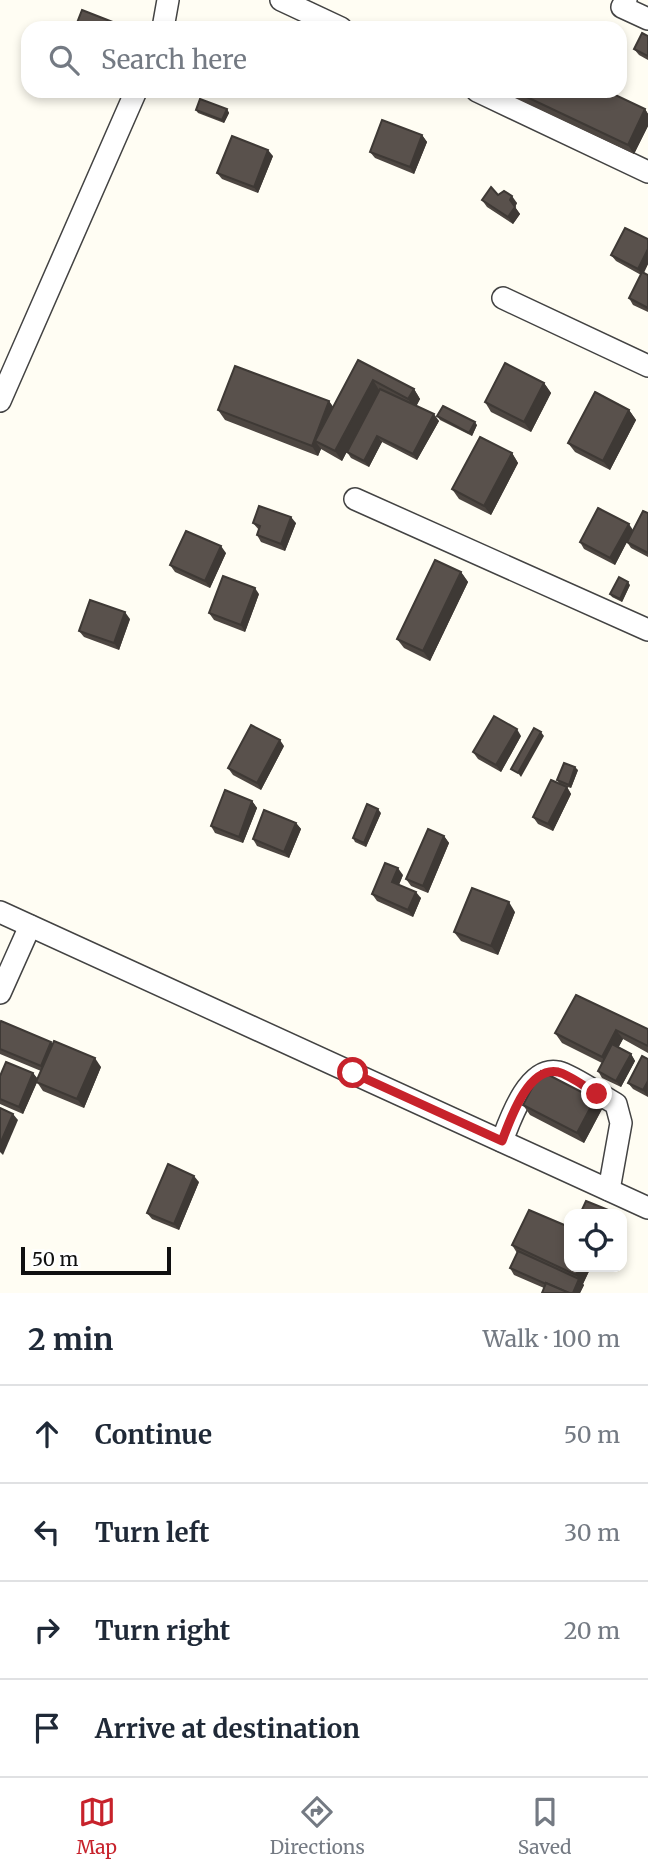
<!DOCTYPE html>
<meta charset="utf-8">
<style>
:root{--surface:#fff;--page:#f2f2f3;--text:#1f2937;--muted:#747a83;--line:#e0e1e3;--accent:#c7222b}
body{margin:0;font-family:Merriweather,serif;background:var(--page);color:var(--text)}
.controls{position:absolute;right:21px;bottom:21px;display:grid;overflow:hidden;border-radius:14px;box-shadow:0 4px 10px #0003}
.controls button{width:63px;height:63px;display:grid;place-items:center;padding:0;border:0;border-bottom:2px solid var(--line);background:var(--surface);color:var(--text);font:35px sans-serif}
.scale{position:absolute;left:21px;bottom:18px;width:150px;box-sizing:border-box;padding-left:7px;border:4px solid #101010;border-top:0;font-size:19px;line-height:24px;white-space:nowrap;color:#101010;-webkit-text-stroke:5px #fff;paint-order:stroke}
.stop{position:absolute;width:21px;height:21px;margin:-16px;border:5px solid #c7222b;border-radius:50%;background:#fff}
.stop.end{background:#c7222b;border-color:#fff;box-shadow:0 2px 7px #0008}
.list{margin:0;padding:0;list-style:none}
h2{display:flex;justify-content:space-between;align-items:center;height:91px;margin:0;padding:0 28px;font-size:30px}
h2 small{font-size:23px;font-weight:400;color:var(--muted)}
.list li{display:grid;grid-template-columns:46px 1fr auto;gap:21px;align-items:center;box-sizing:border-box;height:98px;padding:0 28px;border-top:2px solid var(--line)}
.list b{display:block;font-size:26px;white-space:nowrap}
.list em{font-size:23px;font-style:normal;color:var(--muted)}
.icon{flex:none;width:38px;height:38px;fill:none;stroke:currentColor;stroke-width:2;stroke-linecap:round;stroke-linejoin:round}
.map{position:relative;flex:none;width:648px;height:1293px;overflow:hidden}
.search{position:absolute;background:var(--surface);box-shadow:0 4px 10px #0003;left:21px;right:21px;top:21px;height:77px;display:flex;align-items:center;gap:18px;box-sizing:border-box;padding:0 24px;border-radius:21px;color:var(--muted);font-size:26px}
.sheet{height:483px;background:var(--surface)}
nav{display:flex;justify-content:space-around;align-items:center;box-sizing:border-box;height:98px;border-top:2px solid var(--line);background:var(--surface);font-size:19px;color:var(--muted)}
nav a{display:grid;justify-items:center;gap:4px}
nav .on{color:var(--accent)}
.map>svg:first-child{display:block}
.lines{fill:none;stroke-linecap:round;stroke-linejoin:round}
.minor-casing{stroke:#434343;stroke-width:24}
.minor{stroke:#fff;stroke-width:21}
.wall{fill:#4d4641}
.shaded-wall{fill:#3e3935}
.building{fill:#59514c;stroke:#3e3935;stroke-width:2}
.route{stroke:#c7222b;stroke-width:9}
</style>
<div class="map">
<svg width="648" height="1293" viewBox="0 0 648 1293">
<rect width="100%" height="100%" fill="#fffdf3"/>
<g class="lines">
<g class="minor-casing">
<g id="minor">
<polyline points="281,0 341,28"/>
<polyline points="626,0 622,7 648,19"/>
<polyline points="163,28 168,0"/>
<polyline points="477,91 648,172"/>
<polyline points="503,298 648,366"/>
<polyline points="0,401 136,91"/>
<polyline points="355,499 648,630"/>
<polyline points="0,912 648,1208"/>
<polyline points="0,993 30,926"/>
<path d="M502,1141C510,1120 528,1066 558,1072C574,1076 601,1096 616,1104L621,1123L609,1190"/>
</g>
</g>
<use href="#minor" class="minor"/>
</g>
<g class="wall">
<polygon points="648,36 648,60 639,55 634,49"/>
<polygon points="510,91 607,91 645,109 648,114 648,126 634,154 515,98"/>
<polygon points="227,109 229,113 224,123 198,113 196,110"/>
<polygon points="422,135 427,142 414,174 375,158 370,152"/>
<polygon points="273,156 258,193 222,179 217,173"/>
<polygon points="498,195 517,203 515,207 520,214 513,224 487,207 482,200"/>
<polygon points="648,239 648,264 644,273 648,275 648,312 633,305 629,298 641,275 616,261 611,255"/>
<polygon points="358,360 414,389 420,399 416,406 439,421 417,460 382,442 369,467 351,458 347,452 364,418 342,461 321,449 318,456 225,420 218,410 329,401 333,407"/>
<polygon points="544,383 551,393 531,432 491,412 485,402"/>
<polygon points="629,410 636,420 610,470 575,452 568,443"/>
<polygon points="437,416 477,425 472,436 440,420"/>
<polygon points="512,453 518,463 491,515 459,499 452,489"/>
<polygon points="648,513 648,557 631,548 627,542 615,565 584,549 580,542 633,530"/>
<polygon points="253,523 296,523 285,551 261,542 257,535 259,530"/>
<polygon points="226,553 210,588 175,572 170,565"/>
<polygon points="461,572 468,582 430,661 404,648 397,639"/>
<polygon points="630,585 622,602 612,597 610,594"/>
<polygon points="259,594 245,632 214,620 209,613"/>
<polygon points="130,619 119,650 84,637 79,631"/>
<polygon points="521,736 501,772 478,759 473,752"/>
<polygon points="284,746 261,790 233,775 228,768"/>
<polygon points="578,770 571,788 564,786 567,787 571,794 553,831 538,824 533,817 559,783 557,780"/>
<polygon points="252,801 257,808 243,843 215,833 211,826"/>
<polygon points="381,813 366,847 355,842 353,838"/>
<polygon points="296,823 301,829 289,858 257,846 253,839"/>
<polygon points="444,836 449,843 428,893 411,886 406,879"/>
<polygon points="403,875 399,885 421,898 413,917 377,901 372,894"/>
<polygon points="515,912 498,955 461,941 454,932"/>
<polygon points="0,1023 53,1044 101,1067 84,1108 43,1091 37,1082 23,1114 0,1104 0,1076 33,1073 38,1079 41,1071 0,1054"/>
<polygon points="648,1029 648,1053 623,1039 618,1048 631,1054 635,1061 621,1087 602,1078 598,1071 602,1063 562,1043 555,1033"/>
<polygon points="642,1056 648,1097 633,1089 628,1083"/>
<polygon points="523,1105 602,1109 584,1143 530,1115"/>
<polygon points="199,1182 179,1230 152,1219 147,1213"/>
<polygon points="512,1245 569,1267 591,1267 583,1284 584,1285 580,1293 542,1293 544,1288 514,1275 510,1268 517,1253"/>
</g>
<g class="shaded-wall">
<polygon points="227,109 229,113 224,123 222,120"/>
<polygon points="645,109 648,114 648,126 634,154 628,145"/>
<polygon points="422,135 427,142 414,174 410,167"/>
<polygon points="268,150 273,156 258,193 254,187"/>
<polygon points="512,196 517,203 515,207 510,200"/>
<polygon points="515,207 520,214 513,224 508,217"/>
<polygon points="648,249 648,264 642,275 638,269"/>
<polygon points="373,380 379,390 342,461 335,451"/>
<polygon points="544,383 551,393 531,432 524,422"/>
<polygon points="414,389 420,399 415,409 408,399"/>
<polygon points="329,401 336,411 315,441 321,449 318,456 312,446"/>
<polygon points="629,410 636,420 610,470 603,461"/>
<polygon points="434,414 439,421 417,460 413,454"/>
<polygon points="475,422 477,425 472,436 469,433"/>
<polygon points="377,436 382,442 369,467 364,461"/>
<polygon points="512,453 518,463 491,515 484,506"/>
<polygon points="291,517 296,523 285,551 281,544"/>
<polygon points="629,524 633,530 615,565 610,558"/>
<polygon points="221,546 226,553 210,588 205,581"/>
<polygon points="461,572 468,582 430,661 423,651"/>
<polygon points="628,582 630,585 622,602 620,599"/>
<polygon points="255,588 259,594 245,632 241,625"/>
<polygon points="125,612 130,619 119,650 114,643"/>
<polygon points="517,729 521,736 501,772 496,765"/>
<polygon points="541,732 544,736 521,777 518,773"/>
<polygon points="280,740 284,746 261,790 257,783"/>
<polygon points="575,767 578,770 571,788 569,785"/>
<polygon points="567,787 571,794 553,831 548,824"/>
<polygon points="252,801 257,808 243,843 239,837"/>
<polygon points="378,809 381,813 366,847 364,843"/>
<polygon points="296,823 301,829 289,858 284,852"/>
<polygon points="444,836 449,843 428,893 423,886"/>
<polygon points="398,868 403,875 397,889 392,882"/>
<polygon points="416,892 421,898 413,917 408,910"/>
<polygon points="509,902 515,912 498,955 491,946"/>
<polygon points="616,1030 623,1039 608,1067 602,1057"/>
<polygon points="51,1042 56,1048 46,1073 41,1066"/>
<polygon points="631,1054 635,1061 621,1087 616,1081"/>
<polygon points="95,1058 101,1067 84,1108 77,1099"/>
<polygon points="33,1073 38,1080 23,1114 19,1107"/>
<polygon points="648,1081 648,1097 643,1090"/>
<polygon points="595,1099 602,1109 584,1143 577,1133"/>
<polygon points="13,1114 18,1120 3,1155 0,1152 0,1144"/>
<polygon points="194,1176 199,1182 179,1230 174,1224"/>
<polygon points="580,1267 591,1267 583,1284 584,1285 580,1293 573,1293 579,1279 576,1275"/>
</g>
<g class="building">
<polygon points="82,10 128,28 75,28"/>
<polygon points="642,33 648,36 648,56 634,49"/>
<polygon points="514,91 607,91 645,109 628,145"/>
<polygon points="200,99 227,109 222,120 196,110"/>
<polygon points="382,120 422,135 410,167 370,152"/>
<polygon points="232,136 268,150 254,187 217,173"/>
<polygon points="491,187 498,195 504,191 512,196 510,200 515,207 508,217 482,200"/>
<polygon points="625,228 648,239 648,249 638,269 611,255"/>
<polygon points="642,272 648,275 648,308 629,298"/>
<polygon points="358,360 414,389 408,399 373,380 335,451 315,441"/>
<polygon points="505,363 544,383 524,422 485,402"/>
<polygon points="235,366 329,401 312,446 218,410"/>
<polygon points="380,389 434,414 413,454 377,436 364,461 347,452"/>
<polygon points="595,392 629,410 603,461 568,443"/>
<polygon points="443,406 475,422 469,433 437,416"/>
<polygon points="480,437 512,453 484,506 452,489"/>
<polygon points="259,506 291,517 281,544 257,535 260,526 253,523"/>
<polygon points="598,508 629,524 610,558 580,542"/>
<polygon points="643,511 648,513 648,553 627,542"/>
<polygon points="186,531 221,546 205,581 170,565"/>
<polygon points="435,560 461,572 423,651 397,639"/>
<polygon points="223,576 255,588 241,625 209,613"/>
<polygon points="619,577 628,582 620,599 610,594"/>
<polygon points="90,600 125,612 114,643 79,631"/>
<polygon points="494,716 517,729 496,765 473,752"/>
<polygon points="251,725 280,740 257,783 228,768"/>
<polygon points="534,728 541,732 518,773 511,769"/>
<polygon points="564,763 575,767 569,785 557,780"/>
<polygon points="551,780 567,787 548,824 533,817"/>
<polygon points="225,790 252,801 239,837 211,826"/>
<polygon points="367,804 378,809 364,843 353,838"/>
<polygon points="264,810 296,823 284,852 253,839"/>
<polygon points="428,829 444,836 423,886 406,879"/>
<polygon points="385,863 398,868 392,882 416,892 408,910 372,894"/>
<polygon points="472,888 509,902 491,946 454,932"/>
<polygon points="576,995 648,1029 648,1046 616,1030 602,1057 555,1033"/>
<polygon points="1,1021 51,1042 41,1066 0,1049 0,1023"/>
<polygon points="54,1041 95,1058 77,1099 36,1082"/>
<polygon points="612,1044 631,1054 616,1081 598,1071"/>
<polygon points="642,1056 648,1059 648,1081 643,1090 628,1083"/>
<polygon points="6,1062 33,1073 19,1107 0,1099 0,1076"/>
<polygon points="541,1071 595,1099 577,1133 523,1105"/>
<polygon points="0,1108 13,1114 0,1144"/>
<polygon points="168,1164 194,1176 174,1224 147,1213"/>
<polygon points="586,1201 611,1211 610,1214 580,1214"/>
<polygon points="529,1210 569,1227 569,1267 580,1267 576,1275 512,1245"/>
<polygon points="518,1251 579,1279 573,1293 569,1293 546,1283 546,1284 510,1268"/>
<polygon points="546,1283 569,1293 542,1293"/>
</g>
<g class="lines">
<path class="route" d="M353,1073L502,1141C510,1120 528,1066 558,1072C570,1075 585,1087 597,1094"/>
</g>
</svg>
<div class="controls">
<button><svg class="icon" aria-label="locate" viewBox="0 0 24 24"><circle cx="12" cy="12" r="6"/><path d="M12 2v4M12 18v4M2 12h4M18 12h4"/></svg></button>
</div>
<div class="scale">50 m</div>
<div class="stop" style="left:353px;top:1073px"></div>
<div class="stop end" style="left:597px;top:1094px"></div>
<div class="search"><svg class="icon" aria-label="search" viewBox="0 0 24 24"><circle cx="10" cy="10" r="6"/><path d="M15 15l6 6"/></svg>Search here</div>
</div>
<section class="sheet">
<h2>2 min<small>Walk · 100 m</small></h2>
<ul class="list">
<li><svg class="icon" aria-label="ahead" viewBox="0 0 24 24"><path d="M12 20V5M6 11l6-6 6 6"/></svg><div><b>Continue</b></div><em>50 m</em></li>
<li><svg class="icon" aria-label="left" viewBox="0 0 24 24"><path d="M17 20v-9H6M10 6l-5 5 5 5"/></svg><div><b>Turn left</b></div><em>30 m</em></li>
<li><svg class="icon" aria-label="right" viewBox="0 0 24 24"><path d="M7 20v-9h11M14 6l5 5-5 5"/></svg><div><b>Turn right</b></div><em>20 m</em></li>
<li><svg class="icon" aria-label="arrive" viewBox="0 0 24 24"><path d="M6 21V4h12l-3 4 3 4H6"/></svg><div><b>Arrive at destination</b></div></li>
</ul>
</section>
<nav>
<a class="on"><svg class="icon" aria-label="map" viewBox="0 0 24 24"><path d="M3 6l6-2 6 2 6-2v14l-6 2-6-2-6 2zM9 4v14M15 6v14"/></svg>Map</a>
<a><svg class="icon" aria-label="directions" viewBox="0 0 24 24"><path d="M12 3l9 9-9 9-9-9zM9 14v-3h6M13 9l2 2-2 2"/></svg>Directions</a>
<a><svg class="icon" aria-label="saved" viewBox="0 0 24 24"><path d="M7 4h10v16l-5-4-5 4z"/></svg>Saved</a>
</nav>
